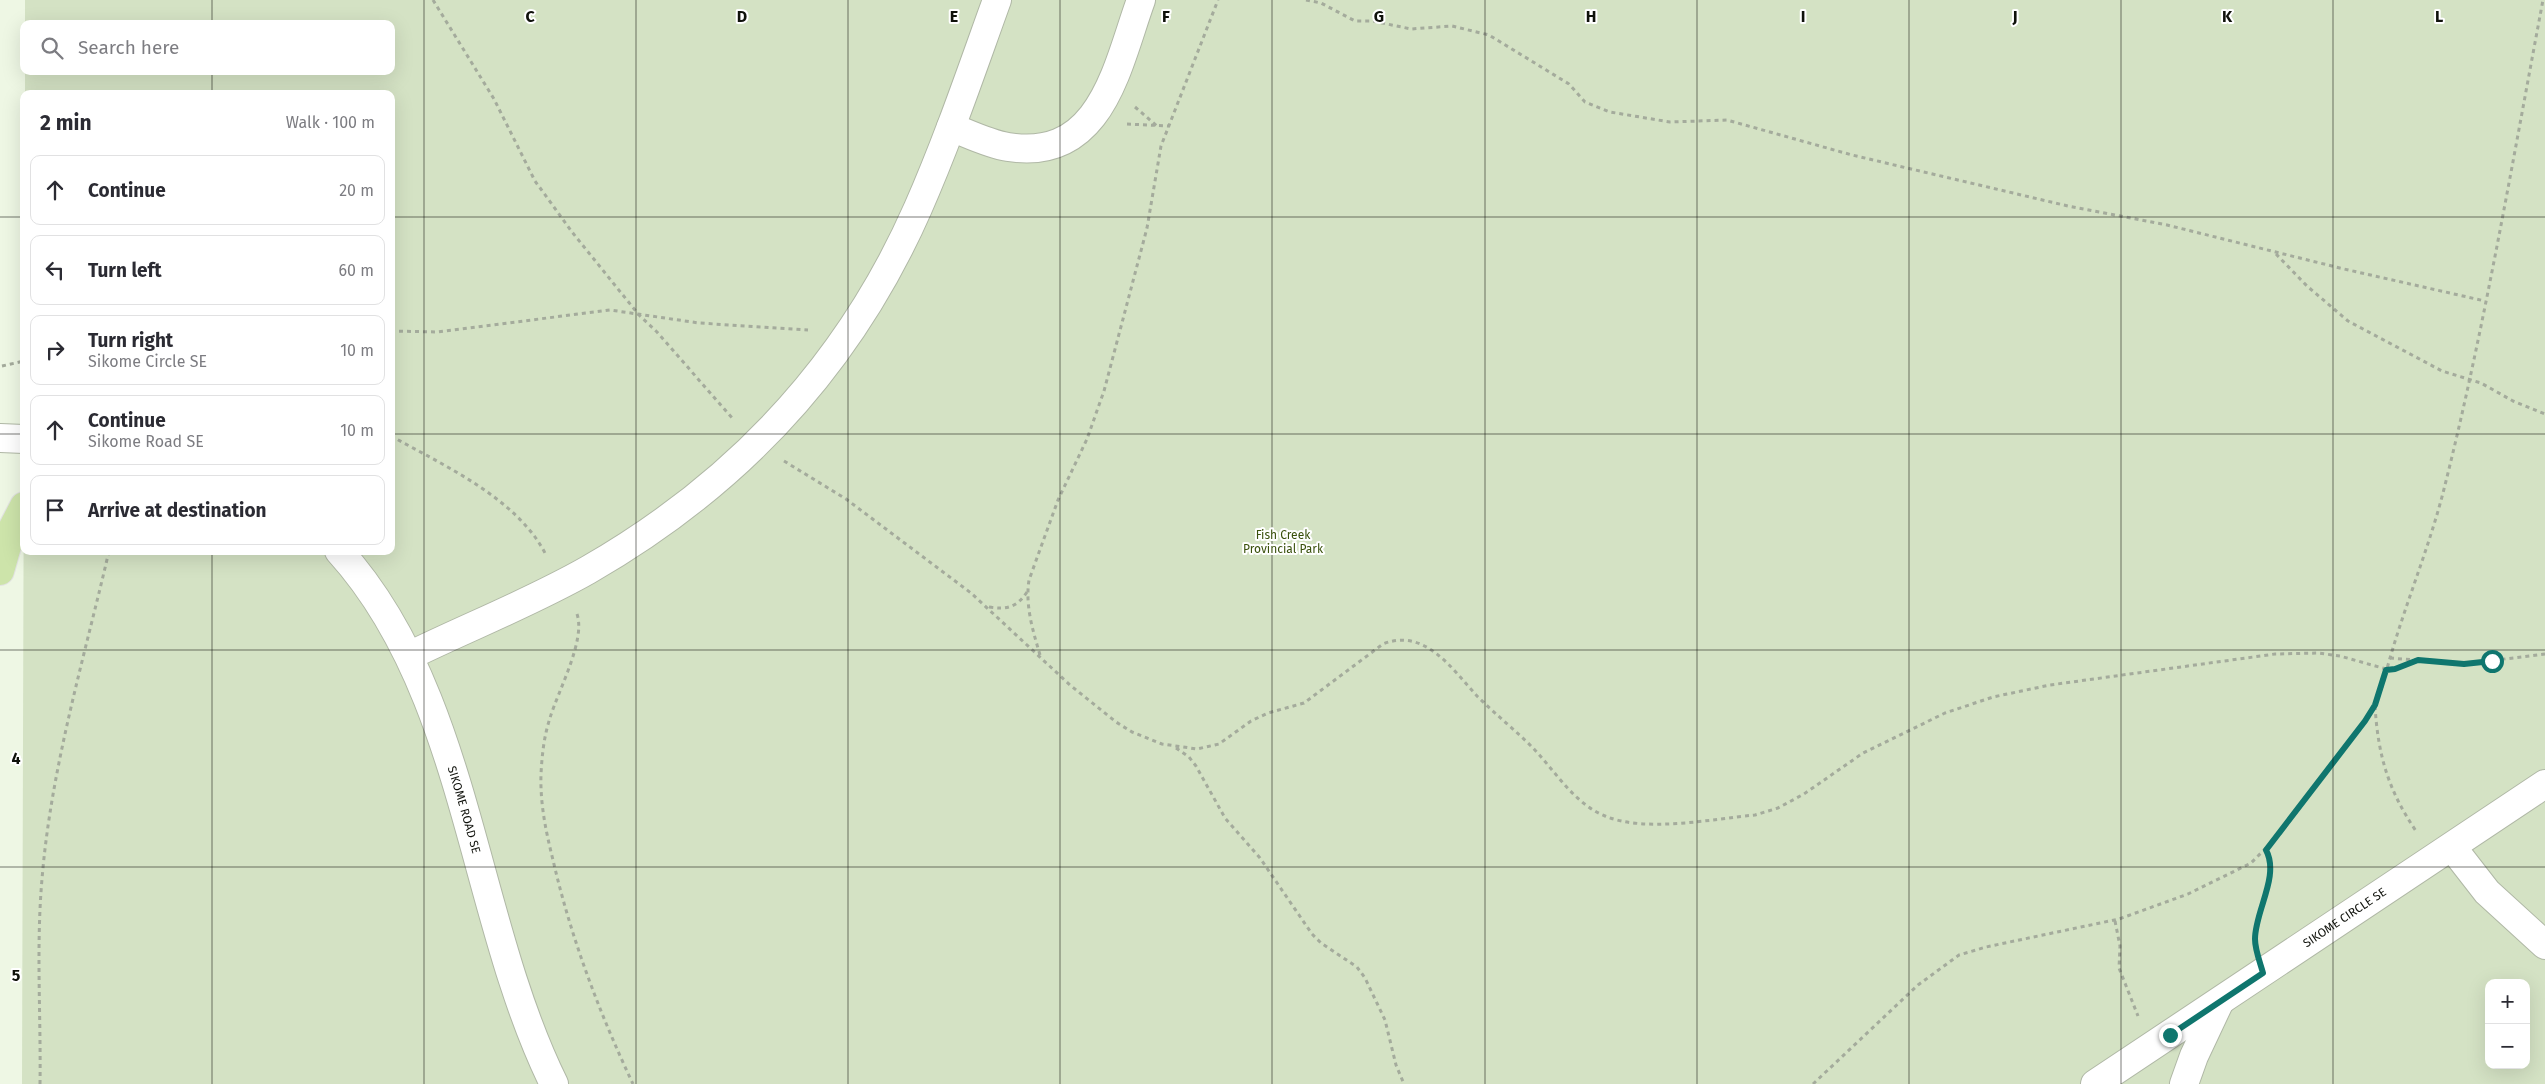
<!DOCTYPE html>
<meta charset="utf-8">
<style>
:root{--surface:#fff;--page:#f7f7f7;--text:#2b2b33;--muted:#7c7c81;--line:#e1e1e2}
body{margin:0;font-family:"Fira Sans",sans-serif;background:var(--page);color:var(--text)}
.controls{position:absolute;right:15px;bottom:15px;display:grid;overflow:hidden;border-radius:10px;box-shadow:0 5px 20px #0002}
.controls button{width:45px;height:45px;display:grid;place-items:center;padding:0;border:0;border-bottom:1px solid var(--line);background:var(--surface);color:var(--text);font:25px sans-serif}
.stop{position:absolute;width:15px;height:15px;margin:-11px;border:4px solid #0f766e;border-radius:50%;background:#fff}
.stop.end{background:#0f766e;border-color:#fff;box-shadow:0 1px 5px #0008}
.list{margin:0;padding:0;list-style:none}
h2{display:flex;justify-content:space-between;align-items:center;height:65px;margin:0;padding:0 20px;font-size:21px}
h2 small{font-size:16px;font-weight:400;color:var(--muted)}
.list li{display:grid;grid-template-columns:32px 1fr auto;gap:15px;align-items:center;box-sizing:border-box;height:70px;margin:0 10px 10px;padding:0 10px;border:1px solid var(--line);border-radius:10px}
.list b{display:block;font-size:19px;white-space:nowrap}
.list p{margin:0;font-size:16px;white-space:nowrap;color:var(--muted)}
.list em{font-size:16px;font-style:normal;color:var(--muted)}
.icon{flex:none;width:28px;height:28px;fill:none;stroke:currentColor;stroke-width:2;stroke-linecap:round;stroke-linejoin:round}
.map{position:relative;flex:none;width:2545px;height:1084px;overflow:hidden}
.search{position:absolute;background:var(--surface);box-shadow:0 5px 20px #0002;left:20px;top:20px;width:375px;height:55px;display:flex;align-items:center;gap:12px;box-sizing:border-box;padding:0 18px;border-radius:10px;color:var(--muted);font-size:19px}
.panel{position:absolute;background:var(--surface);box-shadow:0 5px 20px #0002;left:20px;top:90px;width:375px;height:465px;border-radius:10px}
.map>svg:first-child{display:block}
.park{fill:#d4e2c4;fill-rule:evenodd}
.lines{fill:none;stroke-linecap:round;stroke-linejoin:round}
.minor-casing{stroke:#b0b8a6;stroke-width:30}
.major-casing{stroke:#e2e2e2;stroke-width:30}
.path{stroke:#a4ab9c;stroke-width:3;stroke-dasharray:4 4;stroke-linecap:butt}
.minor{stroke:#fff;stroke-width:28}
.major{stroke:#cde4aa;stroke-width:28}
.route{stroke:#0f766e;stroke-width:6}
.grid{fill:none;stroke:#0f110b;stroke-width:1;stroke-opacity:0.55}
.labels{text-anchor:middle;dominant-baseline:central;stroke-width:4;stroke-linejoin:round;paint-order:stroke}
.park-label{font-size:12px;fill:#39500b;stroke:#fff}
.street-label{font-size:12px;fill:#0f110b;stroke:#fff}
.grid-label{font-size:16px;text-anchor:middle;font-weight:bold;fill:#0f110b;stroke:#fff;stroke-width:4;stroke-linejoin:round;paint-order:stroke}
</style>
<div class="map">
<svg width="2545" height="1084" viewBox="0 0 2545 1084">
<rect width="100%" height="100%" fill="#eef7e4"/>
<path class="park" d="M25,0H2545V1084H22L24,403V551H391V94H25V71H391V24H25ZM2489,983H2526V1065H2489Z"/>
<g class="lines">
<g class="minor-casing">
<g id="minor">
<path d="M951,127C969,134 989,144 1008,147C1102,162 1117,66 1141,0"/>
<polyline points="0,438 24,439"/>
<path id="s1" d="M339,551C468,693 471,916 554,1084"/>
<path d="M409,656C468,627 530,603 588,570C736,485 849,365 918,208C948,140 972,69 997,0"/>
<polyline points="2452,847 2487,892 2545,945"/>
<path id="s2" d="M2095,1084L2545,784"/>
<polyline points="2184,1084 2194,1056 2219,1003"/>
</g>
</g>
<g class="major-casing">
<polyline id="major" points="0,571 12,529 24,506"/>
</g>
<g class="path">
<polyline points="433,0 494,99 535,181 572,232 639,315 657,332 733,419"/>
<polyline points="1306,0 1321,3 1355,21 1373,21 1411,29 1452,26 1489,35 1569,84 1585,102 1610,112 1670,122 1727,120 1852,155 2068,206 2167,225 2344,269 2485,301"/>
<polyline points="1135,107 1157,126"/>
<polyline points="1127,124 1169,126"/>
<polyline points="2276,254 2307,286 2348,321 2442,371 2481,383 2513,401 2545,414"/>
<polyline points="391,331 437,332 610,310 699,323 808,330"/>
<polyline points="2,366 24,361"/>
<path d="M391,436C445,466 518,499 546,555"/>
<path d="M784,461L846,499L971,593L1070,685L1116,722L1132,732L1162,744L1197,749L1219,744L1251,721L1268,713L1304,703L1383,644C1425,627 1453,670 1478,697C1495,714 1514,729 1531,746C1554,769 1573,803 1605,816C1646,833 1711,819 1755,815L1778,808L1804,794L1863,753L1945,713L1993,697L2050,685L2275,654L2318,653L2340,656L2386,669H2395L2418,660"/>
<path d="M989,607C1007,610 1017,607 1027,592"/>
<path d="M577,614C586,640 558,691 550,718C544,736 542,755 541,774C540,804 546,832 553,860C571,938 599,1012 633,1084"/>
<path d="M1040,655C1033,631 1025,606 1029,580L1058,500L1087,439L1104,391L1147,228L1161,146L1218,0"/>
<polyline points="2390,658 2464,664 2545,654"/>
<path d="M2375,706C2378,755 2388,790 2416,831"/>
<polyline points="1176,748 1189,757 1196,766 1225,818 1260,858 1312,934 1321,943 1357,967 1365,978 1385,1020 1396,1065 1404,1084"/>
<polyline points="2115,921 2120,946 2119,968 2138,1016"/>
<path d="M2256,937C2258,911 2279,875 2266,850"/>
<path d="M40,1084C41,1016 36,947 42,879C51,768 84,659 109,551"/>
<path d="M1813,1084L1918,985L1959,955L1986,947L2119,919L2188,894L2251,863L2280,834L2365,721L2375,705L2383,684C2399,619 2426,558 2443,493C2484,331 2512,164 2543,0"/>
</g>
<use href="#minor" class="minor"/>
<use href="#major" class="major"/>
</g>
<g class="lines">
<path class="route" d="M2170,1035L2263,973C2260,962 2255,950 2255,939C2255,911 2280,876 2266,850L2365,721L2375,705L2386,670L2395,669L2418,660L2464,664L2492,661"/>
</g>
<path class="grid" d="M212,0V24M424,0V1084M636,0V1084M848,0V1084M1060,0V1084M1272,0V1084M1485,0V1084M1697,0V1084M1909,0V1084M2121,0V1084M2333,0V1084M212,71V94M0,217H24M391,217H2545M0,434H24M391,434H2545M212,551V1084M0,650H2545M0,867H2545"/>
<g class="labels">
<g class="park-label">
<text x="1283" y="535">Fish Creek<tspan x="1283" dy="14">Provincial Park</tspan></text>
</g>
<g class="street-label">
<text stroke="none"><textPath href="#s1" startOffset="290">SIKOME ROAD SE</textPath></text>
<text stroke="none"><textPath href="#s2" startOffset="300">SIKOME CIRCLE SE</textPath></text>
</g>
</g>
<g class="grid-label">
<text x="530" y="22">C</text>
<text x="742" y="22">D</text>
<text x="954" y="22">E</text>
<text x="1166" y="22">F</text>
<text x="1379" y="22">G</text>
<text x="1591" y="22">H</text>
<text x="1803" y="22">I</text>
<text x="2015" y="22">J</text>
<text x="2227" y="22">K</text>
<text x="2439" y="22">L</text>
<text x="16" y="764">4</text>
<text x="16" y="981">5</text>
</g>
</svg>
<div class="controls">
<button>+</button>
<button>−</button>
</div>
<div class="stop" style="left:2492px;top:661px"></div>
<div class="stop end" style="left:2170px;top:1035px"></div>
<div class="search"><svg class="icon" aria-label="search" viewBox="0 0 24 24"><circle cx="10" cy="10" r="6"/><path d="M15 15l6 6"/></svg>Search here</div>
<section class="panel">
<h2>2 min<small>Walk · 100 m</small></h2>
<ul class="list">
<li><svg class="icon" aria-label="ahead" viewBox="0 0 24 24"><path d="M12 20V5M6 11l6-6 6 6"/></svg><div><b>Continue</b></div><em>20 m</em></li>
<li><svg class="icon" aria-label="left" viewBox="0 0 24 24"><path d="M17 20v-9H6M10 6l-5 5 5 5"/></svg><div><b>Turn left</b></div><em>60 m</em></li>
<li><svg class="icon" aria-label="right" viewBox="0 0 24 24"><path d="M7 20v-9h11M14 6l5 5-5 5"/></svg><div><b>Turn right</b><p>Sikome Circle SE</p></div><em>10 m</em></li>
<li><svg class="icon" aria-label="ahead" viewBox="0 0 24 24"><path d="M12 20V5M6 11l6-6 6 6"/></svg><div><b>Continue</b><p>Sikome Road SE</p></div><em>10 m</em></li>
<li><svg class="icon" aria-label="arrive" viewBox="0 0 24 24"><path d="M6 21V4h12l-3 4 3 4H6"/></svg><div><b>Arrive at destination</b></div></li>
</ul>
</section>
</div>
